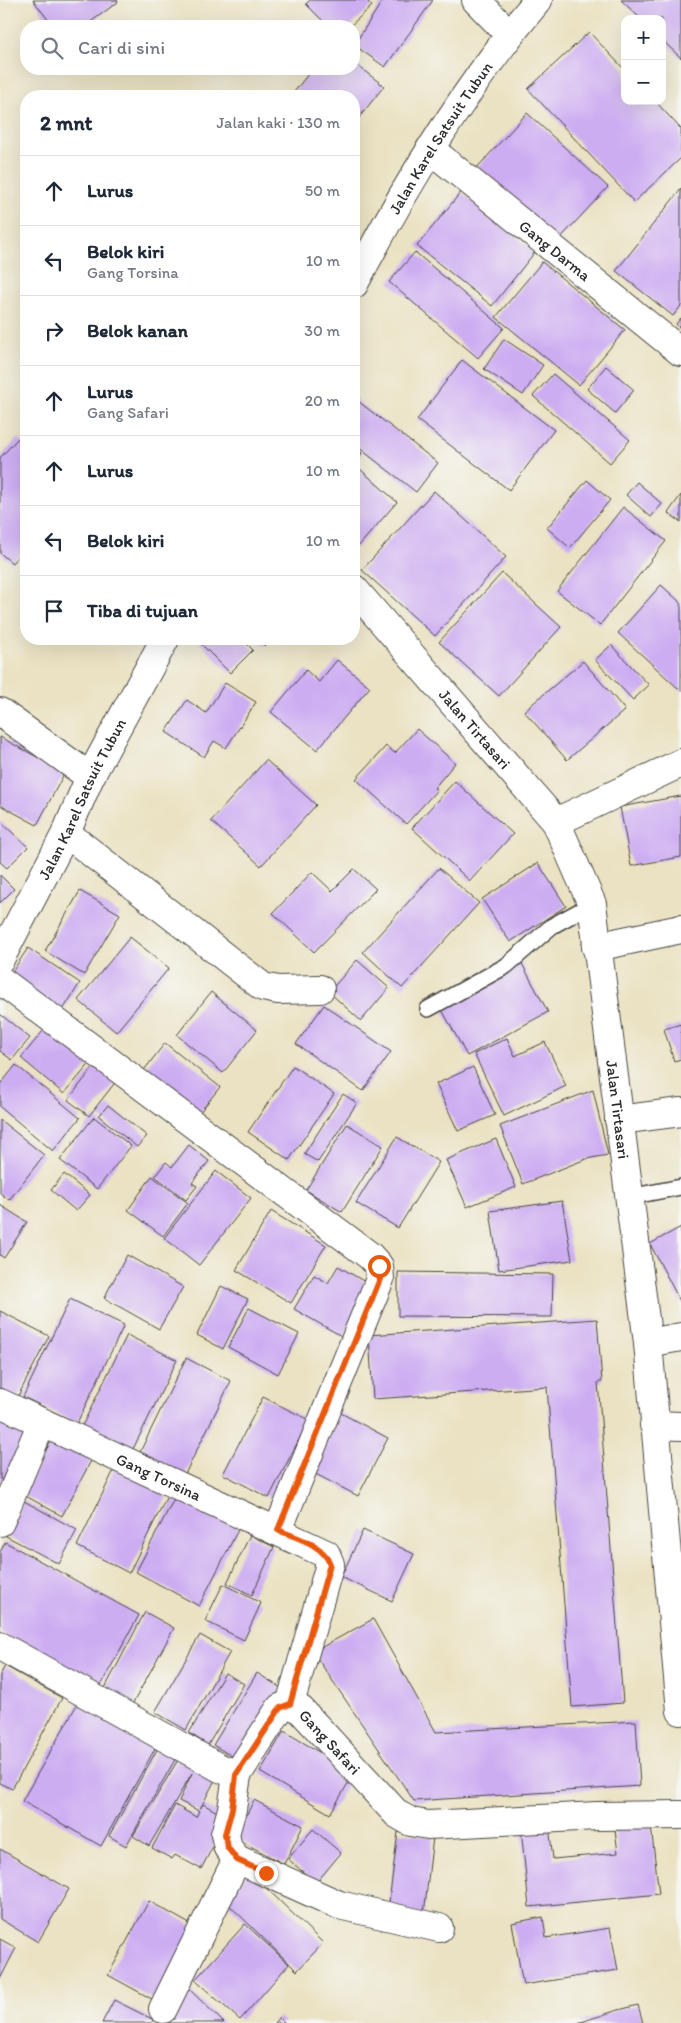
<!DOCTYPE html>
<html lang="id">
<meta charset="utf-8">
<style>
:root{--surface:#fff;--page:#f2f2f3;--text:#1f2937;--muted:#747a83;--line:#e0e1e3}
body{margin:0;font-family:Itim,sans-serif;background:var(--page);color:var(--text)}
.controls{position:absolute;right:15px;top:15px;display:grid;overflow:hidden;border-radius:10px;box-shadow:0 5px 20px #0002}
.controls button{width:45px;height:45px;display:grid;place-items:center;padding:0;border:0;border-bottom:1px solid var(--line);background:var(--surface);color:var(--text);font:25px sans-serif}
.stop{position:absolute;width:15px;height:15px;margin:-11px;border:4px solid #ea580c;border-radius:50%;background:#fff}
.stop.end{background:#ea580c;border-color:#fff;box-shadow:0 1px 5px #0008}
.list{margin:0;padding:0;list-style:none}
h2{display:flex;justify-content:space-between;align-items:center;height:65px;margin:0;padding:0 20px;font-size:21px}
h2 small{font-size:16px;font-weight:400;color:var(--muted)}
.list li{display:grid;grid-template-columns:32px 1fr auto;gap:15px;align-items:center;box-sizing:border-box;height:70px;padding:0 20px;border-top:1px solid var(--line)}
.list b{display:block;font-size:19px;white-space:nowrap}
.list p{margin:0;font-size:16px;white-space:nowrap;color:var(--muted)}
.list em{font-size:16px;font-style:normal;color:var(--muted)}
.icon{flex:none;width:28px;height:28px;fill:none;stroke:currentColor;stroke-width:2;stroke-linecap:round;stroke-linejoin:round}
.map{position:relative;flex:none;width:681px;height:2023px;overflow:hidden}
.search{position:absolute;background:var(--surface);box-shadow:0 5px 20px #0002;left:20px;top:20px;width:340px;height:55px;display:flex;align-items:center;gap:12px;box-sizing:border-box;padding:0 18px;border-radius:20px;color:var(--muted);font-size:19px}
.panel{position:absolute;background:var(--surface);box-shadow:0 5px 20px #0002;left:20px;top:90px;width:340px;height:555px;border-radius:20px}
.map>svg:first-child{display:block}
.building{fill:#cdadf2}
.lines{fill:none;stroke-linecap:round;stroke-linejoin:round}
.service-casing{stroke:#484642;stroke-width:18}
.minor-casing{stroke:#484642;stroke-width:30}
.service{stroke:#fff;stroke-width:15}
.minor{stroke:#fff;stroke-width:28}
.route{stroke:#ea580c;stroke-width:6}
.labels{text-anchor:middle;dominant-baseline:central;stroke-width:4.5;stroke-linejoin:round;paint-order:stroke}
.street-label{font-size:16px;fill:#2b2b2b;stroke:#f6f6f2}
</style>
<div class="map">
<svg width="681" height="2023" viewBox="0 0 681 2023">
<rect width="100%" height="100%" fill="#f6f6f2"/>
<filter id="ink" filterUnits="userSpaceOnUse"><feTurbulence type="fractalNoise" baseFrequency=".02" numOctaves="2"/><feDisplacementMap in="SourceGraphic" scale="10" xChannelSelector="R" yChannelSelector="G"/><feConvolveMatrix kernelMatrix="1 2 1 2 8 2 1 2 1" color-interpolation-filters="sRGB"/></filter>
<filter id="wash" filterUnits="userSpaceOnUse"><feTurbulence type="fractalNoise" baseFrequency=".0096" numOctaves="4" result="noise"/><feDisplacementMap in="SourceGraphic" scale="20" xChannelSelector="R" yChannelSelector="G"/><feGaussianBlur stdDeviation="1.12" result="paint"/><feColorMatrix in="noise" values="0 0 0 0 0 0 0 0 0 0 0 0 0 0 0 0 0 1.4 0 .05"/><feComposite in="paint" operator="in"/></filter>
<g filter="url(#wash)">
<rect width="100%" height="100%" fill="#eae2c2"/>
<g id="blocks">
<g class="building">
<polygon points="33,0 117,0 118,2 85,26 53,26"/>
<polygon points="310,0 366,0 372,6 350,26 328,26 306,4"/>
<polygon points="383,0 433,0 385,67 354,45"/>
<polygon points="621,0 681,0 681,58 662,40 662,19 641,19"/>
<polygon points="589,32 625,70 625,101 655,101 681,129 681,158 634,202 528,89"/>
<polygon points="354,63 384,86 354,124 354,96 291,96 312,69 354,69"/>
<polygon points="527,113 608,187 554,245 474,171"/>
<polygon points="681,189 681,306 673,316 616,271"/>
<polygon points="461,192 535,252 492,306 417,246"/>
<polygon points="415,252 504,328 478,358 389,282"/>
<polygon points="542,262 625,330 579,385 496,317"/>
<polygon points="681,318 681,329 676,324"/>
<polygon points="504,339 543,365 523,395 484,369"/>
<polygon points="462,360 554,430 509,490 417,420"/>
<polygon points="606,366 634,390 615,413 587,389"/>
<polygon points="553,374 630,440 610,463 533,396"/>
<polygon points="354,398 438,463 416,492 354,444"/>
<polygon points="18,438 26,445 26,547 12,563 0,553 0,458"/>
<polygon points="354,446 362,453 354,464"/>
<polygon points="360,469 397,502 357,548 354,545 354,475"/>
<polygon points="587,480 610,500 570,548 547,528"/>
<polygon points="637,482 662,504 651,517 626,495"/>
<polygon points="434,491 506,557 435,636 362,570"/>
<polygon points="681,495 681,522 668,513"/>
<polygon points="623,507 666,541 600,625 557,591"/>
<polygon points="502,573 561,627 499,696 439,642"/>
<polygon points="661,585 681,603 681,691 618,633"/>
<polygon points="201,639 242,639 253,650 230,673 199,642"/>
<polygon points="257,639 272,639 265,646"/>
<polygon points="611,645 649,685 633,700 595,660"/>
<polygon points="337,660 370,687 317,750 271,712 306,670 319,682"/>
<polygon points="583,661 625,710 567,760 524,711"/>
<polygon points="225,683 256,702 226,748 214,741 204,757 166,732 187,700 206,713"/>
<polygon points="417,729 455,763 434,788 437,790 406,824 356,779 386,746 395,753"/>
<polygon points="0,737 65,772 37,825 0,805"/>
<polygon points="266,760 316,805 261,866 211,821"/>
<polygon points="455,781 513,834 470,881 412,828"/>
<polygon points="681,796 681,857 631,866 620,807"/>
<polygon points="0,821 28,847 7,868 0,862"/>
<polygon points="538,863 566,906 510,942 482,899"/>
<polygon points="439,868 479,903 402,988 363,952"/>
<polygon points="354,869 376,889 314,952 273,913 312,872 332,891"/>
<polygon points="0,875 14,889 0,903"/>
<polygon points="80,891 120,914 84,975 45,951"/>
<polygon points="130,937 169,968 116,1032 78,1000"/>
<polygon points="28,948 80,983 61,1013 8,978"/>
<polygon points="357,960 389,988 361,1021 329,992"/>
<polygon points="521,962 548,1012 467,1056 440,1006"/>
<polygon points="211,992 257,1030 223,1073 177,1035"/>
<polygon points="324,1005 391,1052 363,1091 296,1044"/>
<polygon points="0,1014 30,1038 12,1060 0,1051"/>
<polygon points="681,1024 681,1059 674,1061 664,1029"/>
<polygon points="48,1025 92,1061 64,1094 21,1058"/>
<polygon points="507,1038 515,1056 545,1042 566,1086 504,1116 474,1054"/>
<polygon points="165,1043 220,1087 192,1122 138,1078"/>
<polygon points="96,1064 117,1080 89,1116 68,1100"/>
<polygon points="16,1065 80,1118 53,1151 0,1107 0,1085"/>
<polygon points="293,1066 334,1094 289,1160 248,1132"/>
<polygon points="473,1067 495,1115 458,1131 436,1084"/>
<polygon points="593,1090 608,1155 586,1159 523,1184 500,1126"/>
<polygon points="343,1094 357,1103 318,1162 304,1154"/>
<polygon points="108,1105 147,1136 137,1147 99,1116"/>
<polygon points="94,1117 131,1146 97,1189 60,1160"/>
<polygon points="0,1120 44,1155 9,1200 0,1193"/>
<polygon points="347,1124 383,1146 342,1212 306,1190"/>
<polygon points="397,1137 439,1162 398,1228 356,1203"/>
<polygon points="496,1139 516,1187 467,1207 446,1160"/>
<polygon points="189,1145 209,1161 192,1183 197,1186 186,1200 155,1176 166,1162 172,1167"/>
<polygon points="216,1171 251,1198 199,1265 164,1238"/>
<polygon points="64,1174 90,1195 76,1211 51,1190"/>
<polygon points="152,1176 188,1203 163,1236 128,1210"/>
<polygon points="562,1201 572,1260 499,1270 490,1211"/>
<polygon points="0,1205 27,1222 4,1258 0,1255"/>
<polygon points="271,1211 326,1245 291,1303 236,1270"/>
<polygon points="681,1227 681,1303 650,1244"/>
<polygon points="127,1255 183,1287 159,1329 104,1298"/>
<polygon points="338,1266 372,1286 343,1337 294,1309 314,1275 328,1283"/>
<polygon points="398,1272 553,1274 552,1317 398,1316"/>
<polygon points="221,1286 248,1299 223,1349 197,1335"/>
<polygon points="70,1299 124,1325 77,1423 23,1397"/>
<polygon points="249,1308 299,1334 278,1374 228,1347"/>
<polygon points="0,1311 49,1336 15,1402 0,1394"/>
<polygon points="597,1319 602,1382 598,1382 623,1703 572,1707 547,1387 373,1399 369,1335"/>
<polygon points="127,1335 177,1360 132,1451 82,1426"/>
<polygon points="186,1358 231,1381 185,1474 140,1452"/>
<polygon points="263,1397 309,1420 269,1498 223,1474"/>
<polygon points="0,1411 34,1430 6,1482 0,1479"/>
<polygon points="337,1411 388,1438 358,1496 306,1469"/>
<polygon points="55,1434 94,1455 62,1516 22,1494"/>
<polygon points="117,1464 170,1490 129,1573 77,1546"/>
<polygon points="176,1495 239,1528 199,1606 136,1572"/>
<polygon points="24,1501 77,1530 59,1564 6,1536"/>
<polygon points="363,1530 414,1554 392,1601 341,1577"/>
<polygon points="250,1535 274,1547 252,1595 227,1583"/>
<polygon points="5,1542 139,1615 100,1687 0,1632 0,1552"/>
<polygon points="223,1584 261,1603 244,1640 205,1621"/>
<polygon points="145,1612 174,1628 132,1705 104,1690"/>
<polygon points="373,1619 436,1732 636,1721 640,1786 414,1801 313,1652"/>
<polygon points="200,1635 230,1652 186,1730 155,1712"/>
<polygon points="5,1666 62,1698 12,1789 0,1783 0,1675"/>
<polygon points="225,1673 244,1684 208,1745 189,1733"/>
<polygon points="257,1673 281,1688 237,1759 213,1745"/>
<polygon points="79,1701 157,1745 101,1846 22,1801"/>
<polygon points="284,1731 354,1773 330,1814 260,1772"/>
<polygon points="159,1746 177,1756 126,1846 109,1836"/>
<polygon points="179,1758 215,1780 200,1809 203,1804 228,1818 201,1869 175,1855 172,1859 152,1848 175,1805 196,1817 199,1811 179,1801 192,1773 149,1846 133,1836"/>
<polygon points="254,1800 303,1826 284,1864 235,1838"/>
<polygon points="549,1826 553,1859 618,1853 615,1830 651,1826 659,1894 529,1907 521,1828"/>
<polygon points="313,1829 341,1853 316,1883 288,1859"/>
<polygon points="398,1832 433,1837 424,1914 388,1910"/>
<polygon points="0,1849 69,1889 38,1942 0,1919"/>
<polygon points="250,1872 323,1943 297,1971 223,1899"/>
<polygon points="149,1901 202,1931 161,2004 108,1975"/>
<polygon points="543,1917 546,1938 610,1928 618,1970 523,1985 512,1923"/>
<polygon points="245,1924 289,1964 240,2020 195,1980"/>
<polygon points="0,1939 16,1948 0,1979"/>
<polygon points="187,1987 224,2023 160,2023 155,2019"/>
<polygon points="114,2000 154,2020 152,2023 102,2023"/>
<polygon points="638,2005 643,2023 578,2023 615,2011"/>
<polygon points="279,2017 285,2023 274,2023"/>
</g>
</g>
</g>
<g filter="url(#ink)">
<use href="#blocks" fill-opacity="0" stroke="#484642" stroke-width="1"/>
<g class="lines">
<g class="service-casing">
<g id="service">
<polyline points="428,1009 506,966 552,926 592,904"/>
<polyline points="629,1197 681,1187"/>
</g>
</g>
<g class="minor-casing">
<g id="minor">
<polyline points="476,0 509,34"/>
<path id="s1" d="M430,149L681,352"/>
<path id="s2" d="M354,284C406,184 465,87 538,0"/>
<path id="s3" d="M354,589L556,822L592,904L648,1343L681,1711"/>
<polyline points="0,712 90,777"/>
<polyline points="556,822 681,763"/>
<polyline points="66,833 263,987 278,990 320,989"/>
<polyline points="596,947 681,929"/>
<path id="s4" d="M0,959L66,833L90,777L165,639"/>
<polyline points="0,980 370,1256 379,1266 380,1279 278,1530"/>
<polyline points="619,1120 681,1112"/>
<polyline points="648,1343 681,1337"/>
<path id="s5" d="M0,1403L326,1554L330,1564L290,1704"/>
<polyline points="654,1425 681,1426"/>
<polyline points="0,1522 42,1422"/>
<path id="s6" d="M0,1646L220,1768L237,1775L280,1708L290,1704L301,1710L397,1814L411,1822L428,1825L597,1816L681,1815"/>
<polyline points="237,1775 232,1809 225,1834 228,1848 237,1859 339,1905 439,1928"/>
<polyline points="163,2009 237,1859"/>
</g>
</g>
<use href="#service" class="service"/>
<use href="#minor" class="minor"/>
</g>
</g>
<g class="lines" filter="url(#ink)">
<path class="route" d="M266,1873L237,1860L228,1848L225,1834L232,1809L236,1775L280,1708L290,1704L330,1564C323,1544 297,1538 278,1530L380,1279L379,1266"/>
</g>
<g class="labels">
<g class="street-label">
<text stroke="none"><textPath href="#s2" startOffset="170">Jalan Karel Satsuit Tubun</textPath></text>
<text stroke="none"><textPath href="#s1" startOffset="161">Gang Darma</textPath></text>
<text stroke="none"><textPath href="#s3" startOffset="185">Jalan Tirtasari</textPath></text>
<text stroke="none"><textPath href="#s4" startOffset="180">Jalan Karel Satsuit Tubun</textPath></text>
<text stroke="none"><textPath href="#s3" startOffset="605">Jalan Tirtasari</textPath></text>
<text stroke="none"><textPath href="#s5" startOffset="175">Gang Torsina</textPath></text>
<text stroke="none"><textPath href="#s6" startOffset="416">Gang Safari</textPath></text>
</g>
</g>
</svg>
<div class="controls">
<button>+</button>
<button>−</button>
</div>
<div class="stop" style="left:379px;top:1266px"></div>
<div class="stop end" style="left:266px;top:1873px"></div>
<div class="search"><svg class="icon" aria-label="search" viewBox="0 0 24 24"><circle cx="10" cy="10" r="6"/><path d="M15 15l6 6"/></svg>Cari di sini</div>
<section class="panel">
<h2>2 mnt<small>Jalan kaki · 130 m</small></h2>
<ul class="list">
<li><svg class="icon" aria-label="ahead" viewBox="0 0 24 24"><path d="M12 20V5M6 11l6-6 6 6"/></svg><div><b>Lurus</b></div><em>50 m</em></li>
<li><svg class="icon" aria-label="left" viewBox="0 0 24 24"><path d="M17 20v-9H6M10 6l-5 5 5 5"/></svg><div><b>Belok kiri</b><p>Gang Torsina</p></div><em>10 m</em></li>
<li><svg class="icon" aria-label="right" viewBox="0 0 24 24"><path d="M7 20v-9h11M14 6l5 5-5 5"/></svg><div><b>Belok kanan</b></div><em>30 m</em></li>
<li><svg class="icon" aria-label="ahead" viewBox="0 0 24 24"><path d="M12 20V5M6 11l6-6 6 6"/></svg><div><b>Lurus</b><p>Gang Safari</p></div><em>20 m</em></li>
<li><svg class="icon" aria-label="ahead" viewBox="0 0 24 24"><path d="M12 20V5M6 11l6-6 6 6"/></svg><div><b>Lurus</b></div><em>10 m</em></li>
<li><svg class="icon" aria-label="left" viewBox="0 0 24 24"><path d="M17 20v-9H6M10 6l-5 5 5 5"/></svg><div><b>Belok kiri</b></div><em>10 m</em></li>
<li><svg class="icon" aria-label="arrive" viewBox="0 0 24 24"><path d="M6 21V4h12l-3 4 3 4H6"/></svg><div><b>Tiba di tujuan</b></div></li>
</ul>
</section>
</div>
